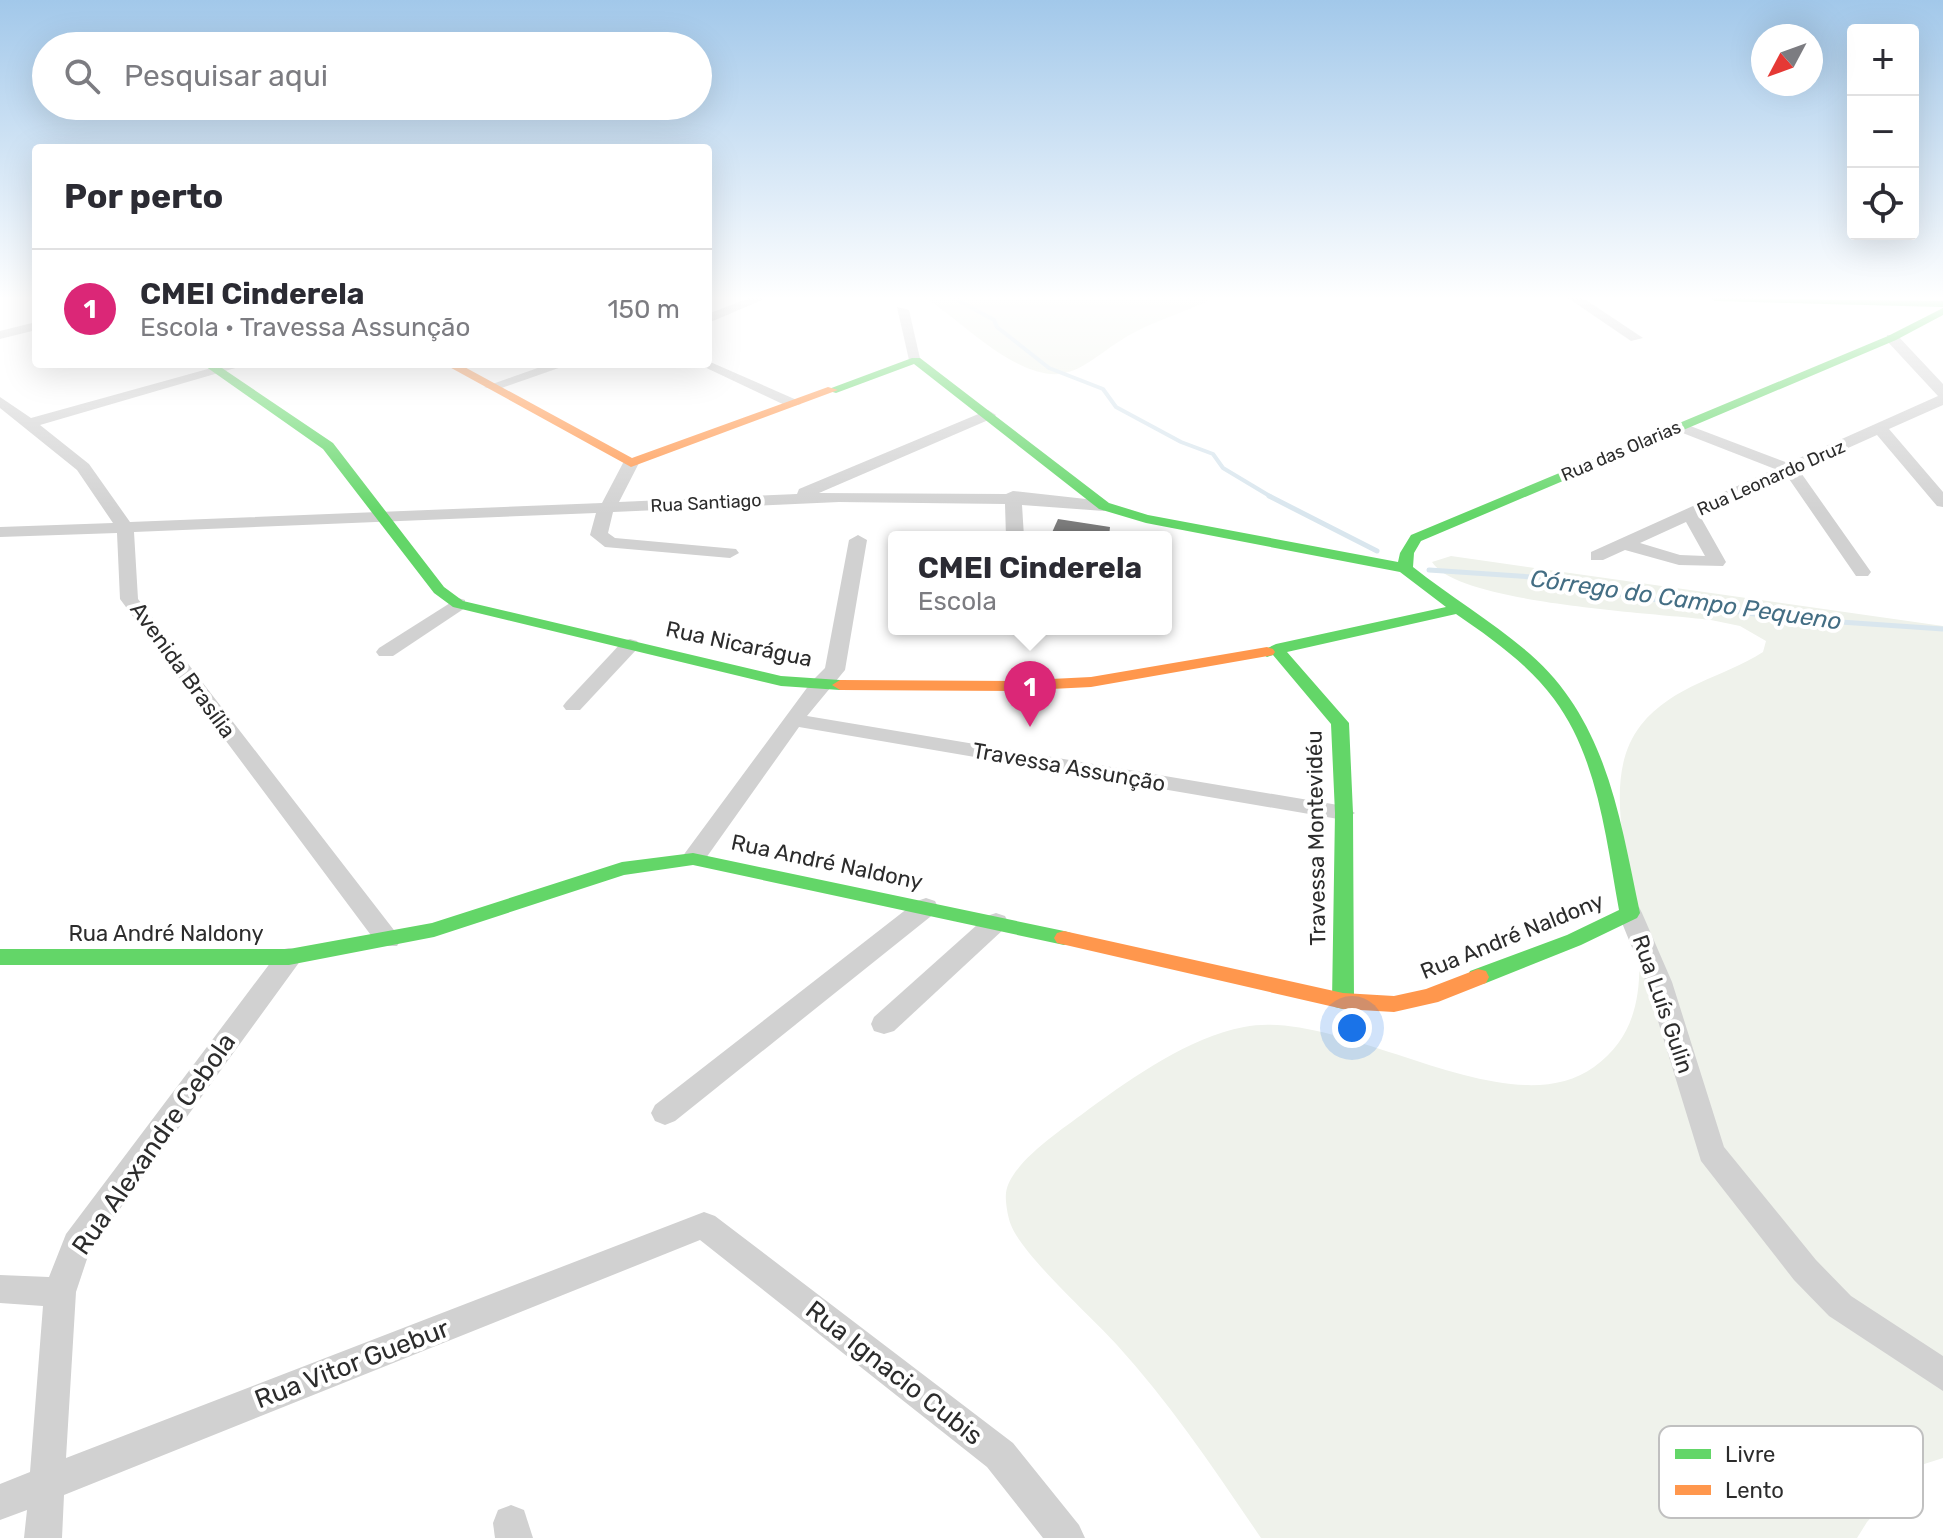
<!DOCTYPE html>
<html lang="pt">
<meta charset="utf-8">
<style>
:root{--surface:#fff;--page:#f2f2f3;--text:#2b2b33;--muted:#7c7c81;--line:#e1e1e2;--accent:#db2777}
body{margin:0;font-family:Rubik,sans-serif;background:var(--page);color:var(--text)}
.controls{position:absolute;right:24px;top:24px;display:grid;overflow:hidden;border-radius:8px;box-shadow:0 8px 32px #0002}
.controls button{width:72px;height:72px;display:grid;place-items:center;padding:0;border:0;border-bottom:2px solid var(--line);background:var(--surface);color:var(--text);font:40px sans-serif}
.compass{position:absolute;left:1751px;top:24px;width:72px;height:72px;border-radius:50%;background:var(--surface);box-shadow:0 8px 32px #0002;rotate:229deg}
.you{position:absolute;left:1352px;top:1028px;width:28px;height:28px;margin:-20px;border:6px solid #fff;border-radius:50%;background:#1a73e8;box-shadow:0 0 0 12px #1a73e833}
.badge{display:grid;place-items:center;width:52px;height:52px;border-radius:50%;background:var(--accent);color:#fff;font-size:26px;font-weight:700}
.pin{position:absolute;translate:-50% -66px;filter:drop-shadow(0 2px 4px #0008)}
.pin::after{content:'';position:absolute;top:42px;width:28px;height:24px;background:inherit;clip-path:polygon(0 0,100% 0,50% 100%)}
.popup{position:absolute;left:888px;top:531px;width:284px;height:104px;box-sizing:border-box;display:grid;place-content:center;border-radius:8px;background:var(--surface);filter:drop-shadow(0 2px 6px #0005);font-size:26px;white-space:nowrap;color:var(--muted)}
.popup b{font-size:30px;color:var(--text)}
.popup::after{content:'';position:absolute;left:50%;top:100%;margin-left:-16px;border:16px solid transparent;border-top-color:var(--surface)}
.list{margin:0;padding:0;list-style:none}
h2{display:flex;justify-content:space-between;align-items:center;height:104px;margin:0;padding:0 32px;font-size:34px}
h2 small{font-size:26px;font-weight:400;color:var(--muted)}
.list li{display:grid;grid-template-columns:52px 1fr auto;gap:24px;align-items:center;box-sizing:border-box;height:120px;padding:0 32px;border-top:2px solid var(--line)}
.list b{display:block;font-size:30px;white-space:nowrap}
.list p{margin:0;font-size:26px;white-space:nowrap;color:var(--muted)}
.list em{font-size:26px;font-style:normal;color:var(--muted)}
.icon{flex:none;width:44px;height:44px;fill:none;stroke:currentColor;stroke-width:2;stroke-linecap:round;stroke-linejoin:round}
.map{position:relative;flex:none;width:1943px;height:1538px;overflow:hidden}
.search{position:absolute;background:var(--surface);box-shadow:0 8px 32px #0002;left:32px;top:32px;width:680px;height:88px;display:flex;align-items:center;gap:20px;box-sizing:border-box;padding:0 28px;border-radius:44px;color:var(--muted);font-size:30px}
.panel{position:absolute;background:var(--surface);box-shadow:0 8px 32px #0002;left:32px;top:144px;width:680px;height:224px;border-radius:8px}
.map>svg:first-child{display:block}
.green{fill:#eff2eb}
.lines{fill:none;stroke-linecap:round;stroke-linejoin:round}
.stream-far1{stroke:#d9e6ee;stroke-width:4}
.stream{stroke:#d9e6ee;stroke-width:5}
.building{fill:#7d7d7d}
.street{fill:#d1d1d1;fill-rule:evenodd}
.fast{fill:#63d668;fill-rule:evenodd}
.slow{fill:#ff974d;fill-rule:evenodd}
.labels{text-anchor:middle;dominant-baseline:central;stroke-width:8;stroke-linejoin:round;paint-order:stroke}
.far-street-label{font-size:18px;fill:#2c2c2c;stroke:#fff}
.street-label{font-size:22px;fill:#2c2c2c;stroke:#fff}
.water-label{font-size:24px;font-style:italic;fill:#446e84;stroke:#fff}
.near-street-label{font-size:26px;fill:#2c2c2c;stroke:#fff}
.key{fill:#fff;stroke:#c0c0c0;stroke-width:2}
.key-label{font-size:22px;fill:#2c2c2c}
</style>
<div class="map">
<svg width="1943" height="1538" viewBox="0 0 1943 1538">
<rect width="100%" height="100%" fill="#fff"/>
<g class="green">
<path d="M925,298H1214C1188,311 1160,319 1135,332C1084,359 1072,395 1009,359C979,342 954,316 925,298Z"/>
<path d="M1451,556L1943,626V1458L1918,1466L1867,1522L1857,1538H1261C1216,1472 1171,1404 1117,1345C1092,1317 1023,1256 1011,1225C1008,1218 1005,1201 1006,1193C1010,1162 1066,1127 1089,1109C1135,1076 1188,1038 1244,1027C1343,1007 1507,1130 1594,1067C1703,989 1572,812 1641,725C1673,685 1722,678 1763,652L1766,641L1740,626L1711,620C1657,613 1458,604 1432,562Z"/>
</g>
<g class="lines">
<polyline class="stream-far1" points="954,298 994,320 997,327 1049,368 1103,389 1116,407 1181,442 1213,454 1223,468 1273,498"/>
<g class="stream">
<polyline points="1269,496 1377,551"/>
<polyline points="1429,570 1547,578 1603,592 1782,618 1943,629"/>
</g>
</g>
<polygon class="building" points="1058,519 1110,527 1109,537 1050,537"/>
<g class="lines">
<g class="street">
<polygon points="749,298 767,298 708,323 708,314"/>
<polygon points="1568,298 1583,298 1643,338 1631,341"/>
<polygon points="897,307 909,310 921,363 909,360"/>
<polygon points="36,322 36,330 0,339 0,331"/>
<path d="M1887,335H1897L1943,384V405L1889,429L1943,492V507L1937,506L1877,435L1799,470L1871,572L1868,576H1856L1787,476L1700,516L1726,562L1723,566L1679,565L1625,550L1603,560H1591V552L1775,469L1675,430V424H1685L1788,463L1938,396L1887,341ZM1686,522L1705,556L1680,555L1640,543Z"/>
<polygon points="708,361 799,401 801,404 789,407 698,364 708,364"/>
<polygon points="226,364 249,364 40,425 89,464 130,522 602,503 623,463 631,458 639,463 619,502 797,494 799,489 988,410 996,415 993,418 819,493 1006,494 1013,491 1104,501 1112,506 1104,511 1022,505 1024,537 1006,537 1005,504 839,502 613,512 608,533 615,538 736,549 739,553 730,558 605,547 590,535 596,513 134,532 138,599 397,934 401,940 397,946 379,946 120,599 117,533 0,537 0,527 113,523 77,470 0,408 0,397 31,418"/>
<polygon points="549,364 570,364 496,390 484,387"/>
<polygon points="858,535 867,540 845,670 807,716 1344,806 1355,813 1344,820 799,727 701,865 685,865 681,859 685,853 812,681 825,668 849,540"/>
<polygon points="458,598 465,600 465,608 393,656 379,656 376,652 379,648"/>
<polygon points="630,639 637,641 640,645 637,649 580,710 566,710 563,706 566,702 623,641"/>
<polygon points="926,898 935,901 938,907 935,913 675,1121 665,1125 655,1121 651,1113 655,1105 917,901"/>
<polygon points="1630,904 1639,907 1642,913 1672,982 1724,1147 1816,1260 1851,1296 1943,1356 1943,1391 1829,1316 1794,1280 1701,1161 1646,982 1618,913 1621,907"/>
<polygon points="996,913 1005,916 1008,922 1005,928 894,1031 884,1034 874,1031 871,1024 874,1017 987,916"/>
<polygon points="289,948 298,950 302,957 298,964 90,1250 76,1292 66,1458 704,1212 715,1216 1013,1443 1079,1525 1085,1538 1043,1538 987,1467 700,1240 64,1495 62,1538 24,1538 27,1510 0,1520 0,1484 30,1472 43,1306 0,1303 0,1275 49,1277 66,1234 280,950"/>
<polygon points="511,1505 524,1510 533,1538 495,1538 493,1523 498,1510"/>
</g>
<g class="fast">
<polygon points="1710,298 1943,301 1943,307 1715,301"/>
<path d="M1943,308V315L1896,340L1421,541L1414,553L1413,567C1451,597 1493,622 1530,654C1607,721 1620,819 1640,913L1637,918L1581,945L1486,983L1478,985L1470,983L1467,977L1470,971L1567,935L1619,910C1606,839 1598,758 1554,699C1528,664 1491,638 1456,614L1287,652L1349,723L1353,813L1354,1001L1351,1007L1343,1009L1335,1007L1332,1001L1335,813L1331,724L1273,655L1267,657L1259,652L1276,644L1446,607L1400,572L1146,523L1099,509L914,364L836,393L826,390L912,358H920L1109,503L1148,515L1398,562L1400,553L1411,535L1888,336Z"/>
<polygon points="202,364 216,364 333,443 444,587 463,601 781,676 840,680 848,685 840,690 781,686 453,607 434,593 323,449"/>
<polygon points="693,853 1064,931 1071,933 1074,938 1071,943 1064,945 693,865 624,875 434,937 289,965 0,965 0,949 289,949 432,923 622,862"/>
</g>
<g class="slow">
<polygon points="444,364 459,364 632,458 828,387 838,390 631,467"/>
<polygon points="1267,647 1273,649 1275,652 1273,655 1091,687 1013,691 840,690 832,685 840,680 1013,681 1091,677"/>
<polygon points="1064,931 1343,993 1394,996 1426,989 1478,969 1486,971 1489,977 1486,983 1438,1002 1394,1012 1343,1009 1057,943 1054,938 1057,933"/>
</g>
</g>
<linearGradient id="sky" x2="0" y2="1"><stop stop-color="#a2c8ea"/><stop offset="0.58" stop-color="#fff"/><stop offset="1" stop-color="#fff" stop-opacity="0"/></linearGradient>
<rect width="1943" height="514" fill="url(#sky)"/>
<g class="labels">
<g class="far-street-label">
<text transform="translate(1621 451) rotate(-23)">Rua das Olarias</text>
<text transform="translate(1771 478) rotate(-24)">Rua Leonardo Druz</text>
<text transform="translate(706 503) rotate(-3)">Rua Santiago</text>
</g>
<g class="street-label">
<text transform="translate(739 644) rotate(12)">Rua Nicarágua</text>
<text transform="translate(183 670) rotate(54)">Avenida Brasília</text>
<text transform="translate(1069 767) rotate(10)">Travessa Assunção</text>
<text transform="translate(1316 838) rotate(-91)">Travessa Montevidéu</text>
<text transform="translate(827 862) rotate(12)">Rua André Naldony</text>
<text x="166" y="933">Rua André Naldony</text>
<text transform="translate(1512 936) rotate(-22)">Rua André Naldony</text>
<text transform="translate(1663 1004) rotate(71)">Rua Luís Gulin</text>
</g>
<g class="water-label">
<text transform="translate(1686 600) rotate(8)">Córrego do Campo Pequeno</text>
</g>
<g class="near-street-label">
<text transform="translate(154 1144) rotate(-55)">Rua Alexandre Cebola</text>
<text transform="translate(352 1364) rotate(-21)">Rua Vitor Guebur</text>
<text transform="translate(894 1373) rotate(38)">Rua Ignacio Cubis</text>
</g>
</g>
<rect x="1659" y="1426" width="264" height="92" rx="12" class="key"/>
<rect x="1675" y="1449" width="36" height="10" fill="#63d668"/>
<rect x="1675" y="1485" width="36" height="10" fill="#ff974d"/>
<g class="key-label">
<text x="1725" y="1462">Livre</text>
<text x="1725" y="1498">Lento</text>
</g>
</svg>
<div class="controls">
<button>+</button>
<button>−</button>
<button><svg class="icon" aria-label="locate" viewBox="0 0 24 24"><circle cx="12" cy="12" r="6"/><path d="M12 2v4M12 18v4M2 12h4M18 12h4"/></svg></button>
</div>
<svg class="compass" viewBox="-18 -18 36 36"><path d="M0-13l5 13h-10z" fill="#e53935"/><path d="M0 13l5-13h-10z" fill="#7c7c81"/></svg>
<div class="you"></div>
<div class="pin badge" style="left:1030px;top:727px">1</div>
<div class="popup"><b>CMEI Cinderela</b>Escola</div>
<div class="search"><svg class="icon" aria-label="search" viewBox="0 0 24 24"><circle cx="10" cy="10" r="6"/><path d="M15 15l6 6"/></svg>Pesquisar aqui</div>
<section class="panel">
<h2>Por perto<small></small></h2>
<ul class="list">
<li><span class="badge">1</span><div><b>CMEI Cinderela</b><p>Escola · Travessa Assunção</p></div><em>150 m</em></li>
</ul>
</section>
</div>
